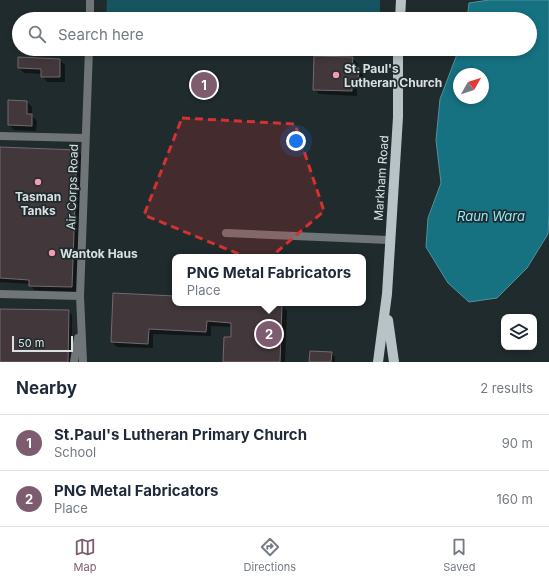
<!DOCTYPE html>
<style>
:root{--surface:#fff;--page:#f2f2f3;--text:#1f2937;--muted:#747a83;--line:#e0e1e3;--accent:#7d5c6f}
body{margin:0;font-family:Inter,sans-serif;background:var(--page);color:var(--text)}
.controls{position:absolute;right:12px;bottom:12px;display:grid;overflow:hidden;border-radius:8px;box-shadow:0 2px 6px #0003}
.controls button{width:36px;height:36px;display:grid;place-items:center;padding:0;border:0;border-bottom:1px solid var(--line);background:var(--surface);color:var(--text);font:20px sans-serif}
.compass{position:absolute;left:453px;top:68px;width:36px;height:36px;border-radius:50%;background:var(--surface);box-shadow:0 2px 6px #0003;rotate:51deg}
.scale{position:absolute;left:12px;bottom:10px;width:61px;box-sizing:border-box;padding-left:4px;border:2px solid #d9e0e2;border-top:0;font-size:11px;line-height:14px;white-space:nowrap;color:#d9e0e2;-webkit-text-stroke:3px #202b2d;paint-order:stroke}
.you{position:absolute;left:296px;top:141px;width:14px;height:14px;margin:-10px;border:3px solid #fff;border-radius:50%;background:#1a73e8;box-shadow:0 0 0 6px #1a73e833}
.badge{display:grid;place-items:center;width:26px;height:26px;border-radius:50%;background:var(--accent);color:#fff;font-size:13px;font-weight:700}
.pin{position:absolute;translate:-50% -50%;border:2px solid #fff;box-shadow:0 1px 4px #0006}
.popup{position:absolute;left:172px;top:254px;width:194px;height:52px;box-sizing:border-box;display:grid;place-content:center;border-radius:8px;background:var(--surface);filter:drop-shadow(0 1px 3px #0005);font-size:13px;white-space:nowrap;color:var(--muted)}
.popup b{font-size:15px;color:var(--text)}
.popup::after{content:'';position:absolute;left:50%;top:100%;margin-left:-8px;border:8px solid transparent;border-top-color:var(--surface)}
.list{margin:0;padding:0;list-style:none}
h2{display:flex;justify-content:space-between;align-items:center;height:52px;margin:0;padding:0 16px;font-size:17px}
h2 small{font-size:13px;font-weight:400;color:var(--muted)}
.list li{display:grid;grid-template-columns:26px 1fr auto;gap:12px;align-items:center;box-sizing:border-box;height:56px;padding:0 16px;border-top:1px solid var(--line)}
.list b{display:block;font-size:15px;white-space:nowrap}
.list p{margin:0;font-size:13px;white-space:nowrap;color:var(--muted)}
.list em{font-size:13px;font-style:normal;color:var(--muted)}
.icon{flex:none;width:22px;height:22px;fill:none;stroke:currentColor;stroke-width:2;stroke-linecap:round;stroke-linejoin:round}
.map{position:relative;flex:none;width:549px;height:362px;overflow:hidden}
.search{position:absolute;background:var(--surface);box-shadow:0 2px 6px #0003;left:12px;right:12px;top:12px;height:44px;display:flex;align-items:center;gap:10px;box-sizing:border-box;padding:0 14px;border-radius:22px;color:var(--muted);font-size:15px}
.sheet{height:164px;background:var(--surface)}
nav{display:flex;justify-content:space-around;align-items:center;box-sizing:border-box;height:56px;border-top:1px solid var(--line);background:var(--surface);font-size:11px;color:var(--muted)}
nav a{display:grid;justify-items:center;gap:2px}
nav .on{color:var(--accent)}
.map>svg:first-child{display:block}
.green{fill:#165460}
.water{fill:#167181;stroke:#50929e;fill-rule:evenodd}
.shadow{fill:#0007}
.building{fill:#42373a;stroke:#75696c}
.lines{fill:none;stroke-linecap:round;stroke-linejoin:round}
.minor{stroke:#707677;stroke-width:8}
.major{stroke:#b7c3c6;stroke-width:10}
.marked{fill:#d63131;fill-opacity:0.2;stroke:#d63131;stroke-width:3;stroke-dasharray:8 5;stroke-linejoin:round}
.poi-dot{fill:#f19ab4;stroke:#202b2d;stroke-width:1.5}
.labels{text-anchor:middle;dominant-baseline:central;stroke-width:3.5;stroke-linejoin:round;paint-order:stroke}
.poi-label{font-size:12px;font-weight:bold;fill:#d9e0e2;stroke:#202b2d;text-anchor:start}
.street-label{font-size:12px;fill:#d9e0e2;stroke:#202b2d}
.water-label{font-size:13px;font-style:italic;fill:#90eafd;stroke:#202b2d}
</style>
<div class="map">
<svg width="549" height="362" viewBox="0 0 549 362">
<rect width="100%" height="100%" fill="#202b2d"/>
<polygon class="green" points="107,0 380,0 380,19 106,19"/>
<path class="water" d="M489,0H549V213L548,234L527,268L497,298L469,302L448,283L426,247L428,218L441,183L436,140L440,99L459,49H530V19H467L469,3ZM459,74H483V98H459Z"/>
<g class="shadow">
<polygon points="352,58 358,64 357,69 363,74 363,88 357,88 357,96 319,94 314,89"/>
<polygon points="60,60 65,65 65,82 47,82 42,76 42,74 24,73 19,68"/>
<polygon points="9,101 27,102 32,107 32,116 37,121 36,131 14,130 9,125"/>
<polygon points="0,148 77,151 82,156 77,292 34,290 30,284 0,282"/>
<polygon points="175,296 175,303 257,303 259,305 282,306 287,311 285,362 224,362 232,338 232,327 211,326 211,336 153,334 153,348 117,347 112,342"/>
<polygon points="0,310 69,311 72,315 72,362 0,362"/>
<polygon points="331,353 335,357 335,362 310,362"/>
</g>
<g class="building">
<polygon points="314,56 353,57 352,68 359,68 358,83 352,83 352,91 313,90"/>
<polygon points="18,57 60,59 60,77 41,77 41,69 18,68"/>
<polygon points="8,100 27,101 27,114 32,114 32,126 8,125"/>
<polygon points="0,147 77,150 72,287 29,286 29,280 0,278"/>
<polygon points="113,293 175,296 175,303 255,303 255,304 282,305 280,362 223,362 224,337 231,337 231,323 207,321 206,332 149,329 148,344 111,342"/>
<polygon points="0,309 69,310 68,362 0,362"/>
<polygon points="310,351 332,352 331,362 309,362"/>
</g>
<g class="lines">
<g class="minor">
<polyline points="90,19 90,0"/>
<polyline points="0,136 85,138"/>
<polyline points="226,233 389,240"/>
<polyline points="0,294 80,296"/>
<polyline points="74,362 78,338"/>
<polyline points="83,362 80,296 89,49"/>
</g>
<g class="major">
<polyline points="400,19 401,0"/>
<polyline points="388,320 394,362"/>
<polyline points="378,362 387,294 398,117 398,49"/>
</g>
</g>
<path class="marked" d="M182,118L295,124L324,211L263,264L144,215Z"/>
<g class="poi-dot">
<circle cx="336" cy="75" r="4"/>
<circle cx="38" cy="182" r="4"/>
<circle cx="52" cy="253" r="4"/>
</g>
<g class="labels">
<g class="poi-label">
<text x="344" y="68">St. Paul's<tspan x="344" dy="14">Lutheran Church</tspan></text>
<text x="38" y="196" text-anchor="middle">Tasman<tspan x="38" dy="14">Tanks</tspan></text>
<text x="60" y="253">Wantok Haus</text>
</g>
<g class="street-label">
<text transform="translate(381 178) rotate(-86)">Markham Road</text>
<text transform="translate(72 187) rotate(-88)">Air Corps Road</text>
</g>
<g class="water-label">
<text x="491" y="216">Raun Wara</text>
</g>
</g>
</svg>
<div class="controls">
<button><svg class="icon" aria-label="layers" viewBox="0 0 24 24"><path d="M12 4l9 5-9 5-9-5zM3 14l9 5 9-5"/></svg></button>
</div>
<svg class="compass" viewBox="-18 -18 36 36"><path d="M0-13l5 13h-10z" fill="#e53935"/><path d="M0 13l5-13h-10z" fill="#747a83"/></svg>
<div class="scale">50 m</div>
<div class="you"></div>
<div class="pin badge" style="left:204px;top:85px">1</div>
<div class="pin badge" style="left:269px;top:334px">2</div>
<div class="popup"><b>PNG Metal Fabricators</b>Place</div>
<div class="search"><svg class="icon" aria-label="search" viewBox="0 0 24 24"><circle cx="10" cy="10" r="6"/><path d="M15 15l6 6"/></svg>Search here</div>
</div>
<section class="sheet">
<h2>Nearby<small>2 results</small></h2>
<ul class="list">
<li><span class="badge">1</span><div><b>St.Paul's Lutheran Primary Church</b><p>School</p></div><em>90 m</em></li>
<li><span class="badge">2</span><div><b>PNG Metal Fabricators</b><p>Place</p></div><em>160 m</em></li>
</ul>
</section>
<nav>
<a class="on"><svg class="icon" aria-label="map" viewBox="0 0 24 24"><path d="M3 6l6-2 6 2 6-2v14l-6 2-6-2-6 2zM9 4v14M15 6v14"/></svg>Map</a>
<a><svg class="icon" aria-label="directions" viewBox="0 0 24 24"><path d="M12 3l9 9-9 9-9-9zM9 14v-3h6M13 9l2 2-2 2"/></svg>Directions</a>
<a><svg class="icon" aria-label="saved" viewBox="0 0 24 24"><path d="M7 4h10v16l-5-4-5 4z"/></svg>Saved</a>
</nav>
